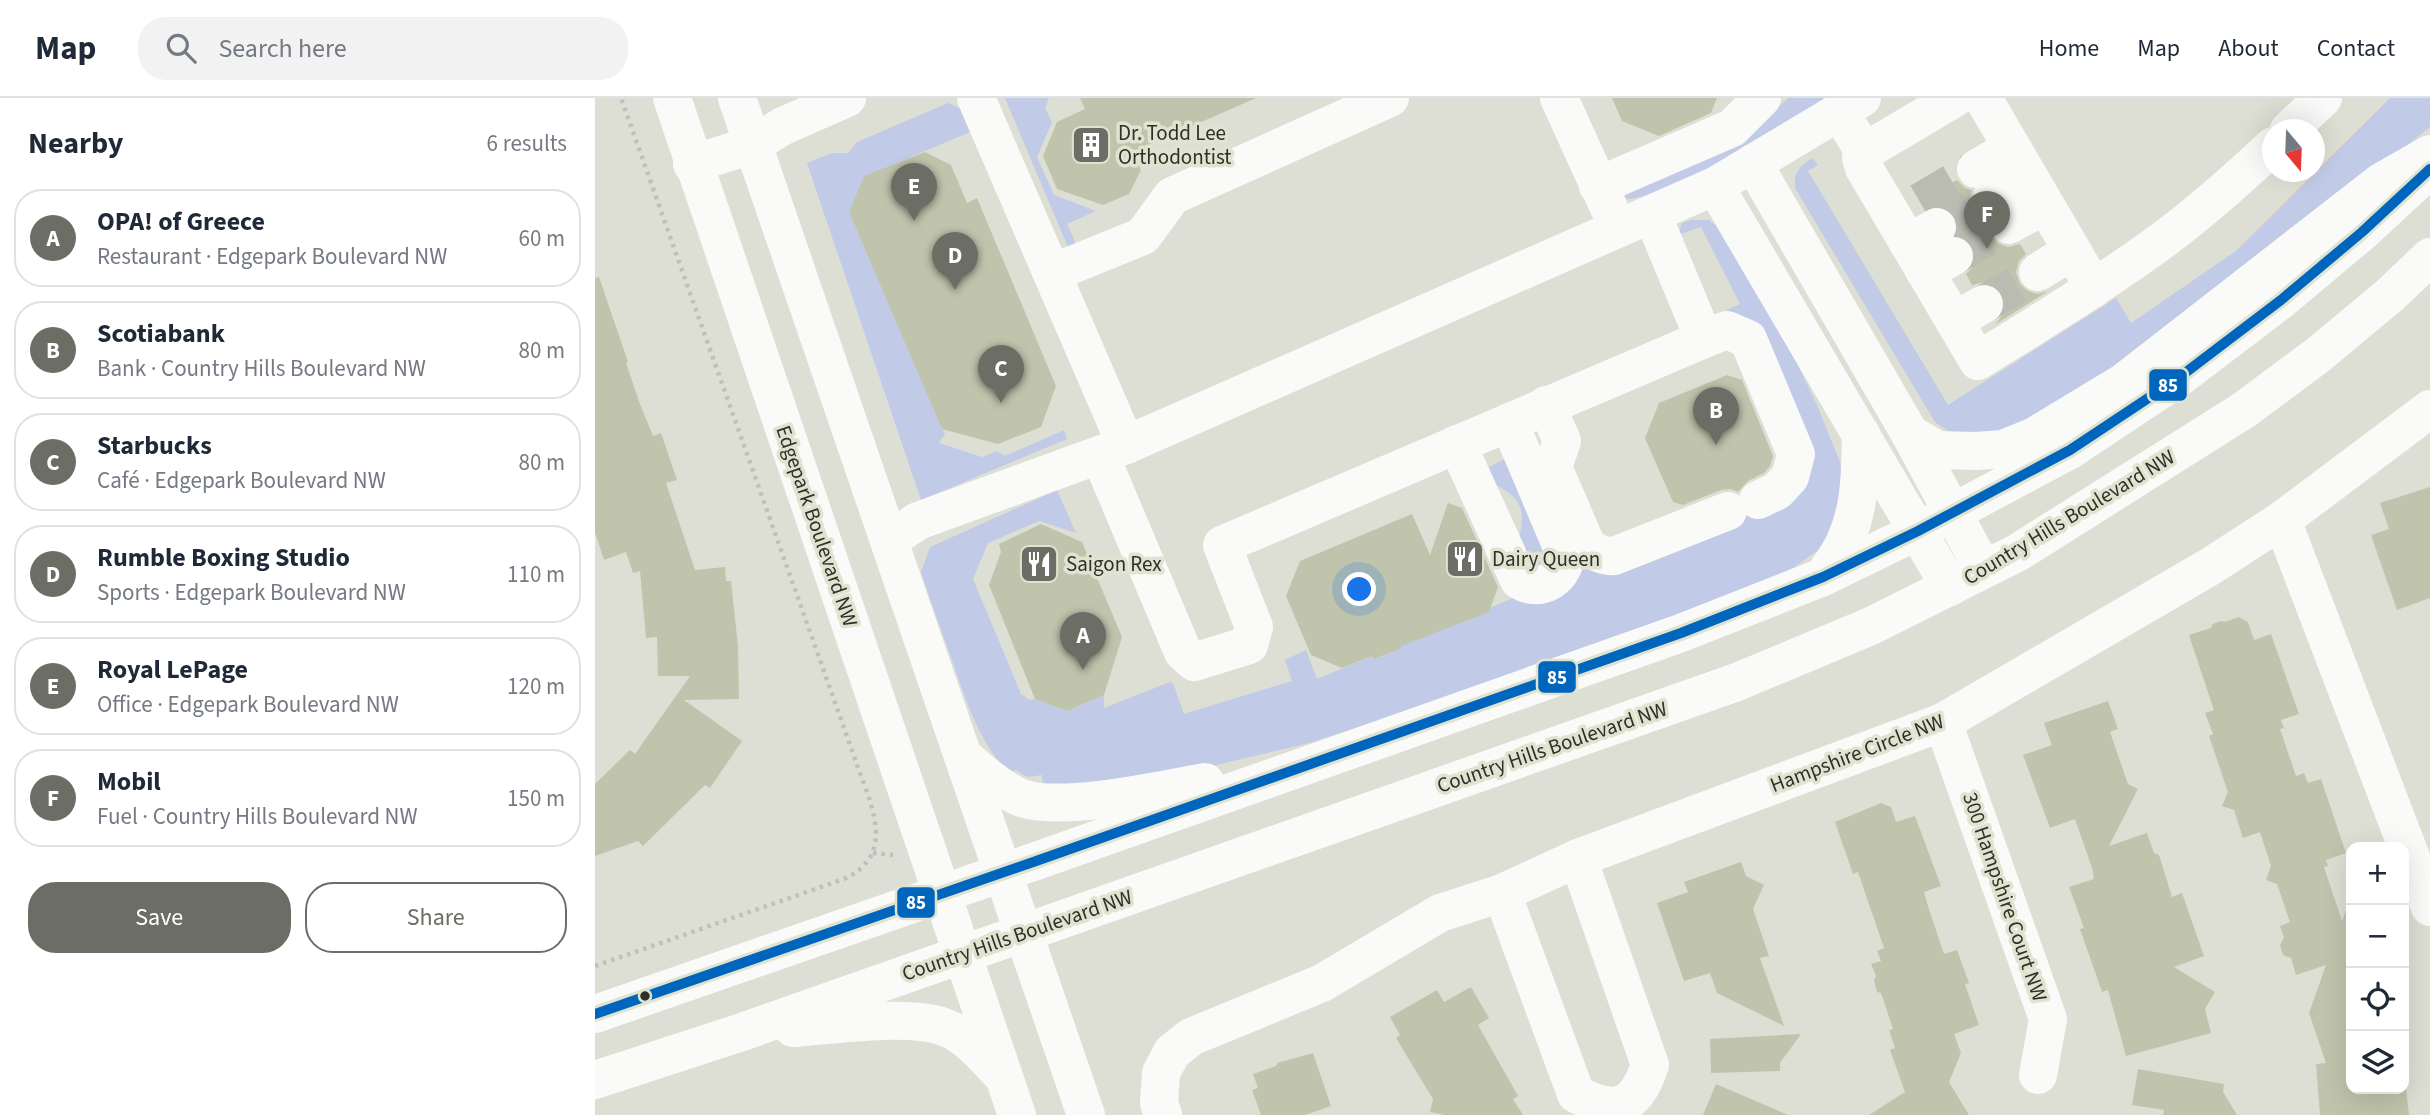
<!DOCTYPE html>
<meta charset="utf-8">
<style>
:root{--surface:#fff;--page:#f2f2f3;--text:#1f2937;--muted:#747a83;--line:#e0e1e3;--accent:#6c6d65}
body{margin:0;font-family:"Source Sans 3",sans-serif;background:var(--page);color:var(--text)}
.controls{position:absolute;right:21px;bottom:21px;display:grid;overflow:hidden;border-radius:14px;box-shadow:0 7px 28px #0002}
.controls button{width:63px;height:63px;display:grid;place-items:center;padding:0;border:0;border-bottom:2px solid var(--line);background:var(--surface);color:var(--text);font:35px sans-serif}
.compass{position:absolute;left:1667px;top:21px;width:63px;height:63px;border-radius:50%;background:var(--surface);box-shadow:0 7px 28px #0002;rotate:161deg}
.you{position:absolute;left:765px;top:492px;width:24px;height:24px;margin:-18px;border:5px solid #fff;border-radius:50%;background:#1a73e8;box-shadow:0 0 0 10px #1a73e833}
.badge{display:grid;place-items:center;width:46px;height:46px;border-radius:50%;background:var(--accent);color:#fff;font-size:23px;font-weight:700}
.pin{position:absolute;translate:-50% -58px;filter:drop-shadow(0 2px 4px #0008)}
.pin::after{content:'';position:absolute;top:37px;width:24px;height:21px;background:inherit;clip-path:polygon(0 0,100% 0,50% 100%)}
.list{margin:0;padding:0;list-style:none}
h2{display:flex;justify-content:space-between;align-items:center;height:91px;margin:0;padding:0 28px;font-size:30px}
h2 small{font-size:23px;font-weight:400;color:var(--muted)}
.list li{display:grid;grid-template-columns:46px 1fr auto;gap:21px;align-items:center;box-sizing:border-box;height:98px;margin:0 14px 14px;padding:0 14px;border:2px solid var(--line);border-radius:28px}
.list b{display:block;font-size:26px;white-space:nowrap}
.list p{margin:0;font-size:23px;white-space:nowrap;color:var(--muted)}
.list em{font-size:23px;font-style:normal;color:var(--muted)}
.actions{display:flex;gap:14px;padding:21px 28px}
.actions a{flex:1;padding:16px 0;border:2px solid var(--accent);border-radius:28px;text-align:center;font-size:24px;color:var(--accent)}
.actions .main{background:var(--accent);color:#fff}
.icon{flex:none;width:38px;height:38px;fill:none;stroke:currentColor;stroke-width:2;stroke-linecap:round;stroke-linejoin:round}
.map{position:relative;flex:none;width:1835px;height:1017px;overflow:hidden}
header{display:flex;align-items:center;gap:42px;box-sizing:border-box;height:98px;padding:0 35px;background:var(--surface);border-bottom:2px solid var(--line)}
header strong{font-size:33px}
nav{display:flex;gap:38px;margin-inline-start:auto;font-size:24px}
.search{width:490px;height:63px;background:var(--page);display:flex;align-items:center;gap:18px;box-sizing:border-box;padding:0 24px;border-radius:28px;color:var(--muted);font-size:26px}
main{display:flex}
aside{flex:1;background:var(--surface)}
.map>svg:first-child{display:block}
.green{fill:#c1cae6}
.building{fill:#c0c4ac}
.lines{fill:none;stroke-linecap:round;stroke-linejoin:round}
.minor-tunnel{stroke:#babcb2;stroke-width:38;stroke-dasharray:38 19;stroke-linecap:butt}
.path{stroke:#bfc0bd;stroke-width:4.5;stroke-dasharray:3.5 5;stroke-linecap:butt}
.minor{stroke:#fafaf9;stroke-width:38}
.major{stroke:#fafaf9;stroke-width:38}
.bus-1-casing{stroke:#e0e3d0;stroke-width:16}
.bus-1{stroke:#0065bd;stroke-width:10}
.bus-dot{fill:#2f3029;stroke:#e0e3d0;stroke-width:2.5}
.labels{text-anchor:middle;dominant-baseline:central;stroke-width:7;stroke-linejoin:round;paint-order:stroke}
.poi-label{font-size:21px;fill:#2f3029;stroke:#e0e3d0;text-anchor:start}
.street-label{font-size:21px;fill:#2f3029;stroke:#e0e3d0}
.line-badge{stroke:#e0e3d0;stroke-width:2.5}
.badge-label{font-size:19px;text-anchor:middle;font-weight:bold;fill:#fff}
</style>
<header>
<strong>Map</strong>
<div class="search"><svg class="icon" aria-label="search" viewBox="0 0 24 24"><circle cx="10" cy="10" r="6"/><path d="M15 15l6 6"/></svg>Search here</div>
<nav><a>Home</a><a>Map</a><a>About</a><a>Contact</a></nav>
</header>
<main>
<aside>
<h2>Nearby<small>6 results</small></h2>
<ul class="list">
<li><span class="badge">A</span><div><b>OPA! of Greece</b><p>Restaurant · Edgepark Boulevard NW</p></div><em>60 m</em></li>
<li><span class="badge">B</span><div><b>Scotiabank</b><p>Bank · Country Hills Boulevard NW</p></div><em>80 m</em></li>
<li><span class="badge">C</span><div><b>Starbucks</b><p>Café · Edgepark Boulevard NW</p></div><em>80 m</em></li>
<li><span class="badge">D</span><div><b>Rumble Boxing Studio</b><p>Sports · Edgepark Boulevard NW</p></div><em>110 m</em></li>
<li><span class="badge">E</span><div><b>Royal LePage</b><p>Office · Edgepark Boulevard NW</p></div><em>120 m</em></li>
<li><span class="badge">F</span><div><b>Mobil</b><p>Fuel · Country Hills Boulevard NW</p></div><em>150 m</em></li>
</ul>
<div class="actions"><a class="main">Save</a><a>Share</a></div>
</aside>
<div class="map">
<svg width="1835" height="1017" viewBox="0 0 1835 1017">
<rect width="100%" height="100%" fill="#dddfd4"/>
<g class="green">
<polygon points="410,0 454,0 450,10 457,24 442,59 459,97 501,113 472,126 483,151 475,154"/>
<path d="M1194,0H1238C1209,20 1057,109 1030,100L1028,93L1167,22Z"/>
<path d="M1795,0H1835V29L1564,247L1398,340L1362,339L1340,324L1200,90C1198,75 1205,68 1217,60L1223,67L1213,73L1353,307L1521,200L1536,225L1641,153Z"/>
<polygon points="353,5 365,10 375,34 269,79 254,114 330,290 343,308 338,311 350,336 344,345 387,359 402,353 410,358 469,332 472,341 326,402 212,65 237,55 253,55 262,44"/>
<path d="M1097,122H1113L1121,127L1195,251L1222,307L1245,364L1249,387L1243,429L1229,448L1198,470L1164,487L951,569L714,645L537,687L448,693L447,677L432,679L421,672L413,674C384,643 372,605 358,565C347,535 336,504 326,474L335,449L462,392L481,435L444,423L393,445L378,481L426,596L435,602L440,601L472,613L509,597V610L575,584L578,585L589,616L697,583L690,562L711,552L722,581L777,558L780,561L807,550L806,547L923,498L985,462L1202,391L1155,223L1142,216L1128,214L1145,206L1106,129L1083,137L1087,125Z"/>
<path d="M912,360L964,460L946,480L921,451C931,418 932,400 896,385L890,371Z"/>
</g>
<g class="building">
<polygon points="485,0 661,0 538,54 546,72 534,96 508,107 462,91 448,58 462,24 490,11"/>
<polygon points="1017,0 1122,0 1116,15 1064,38 1027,23"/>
<polygon points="330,54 356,67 372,105 382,100 461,288 446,329 403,346 347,331 254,114 269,78"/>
<polygon points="1362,82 1370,90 1377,92 1375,99 1378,109 1385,117 1394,120 1392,127 1395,137 1402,145 1413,149 1425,146 1431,156 1424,163 1421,174 1425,186 1433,193 1443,196 1453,193 1401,226 1408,216 1411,207 1408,195 1401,188 1390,184 1377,187 1371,176 1378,169 1381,158 1378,147 1371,140 1362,137 1364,129 1361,118 1353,110 1343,107 1331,110 1326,102"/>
<polygon points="4,179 33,264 31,265 45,306 58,338 66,335 82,382 71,385 100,472 130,469 131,483 136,483 143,548 144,601 89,602 147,643 115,690 110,687 48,748 43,743 0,758 0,686 35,652 40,656 95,578 63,578 62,539 51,540 45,473 38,475 31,454 9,462 0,434 0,180"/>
<polygon points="1132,277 1147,282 1178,358 1175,368 1169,375 1153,383 1143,394 1136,391 1126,392 1088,407 1078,404 1050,340 1064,305"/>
<polygon points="1835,389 1835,500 1802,512 1776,437 1794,431 1785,405"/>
<polygon points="853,405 867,410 903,489 894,514 806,548 807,550 779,561 777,558 747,570 716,557 691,498 705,463 817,416 835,457"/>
<polygon points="446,426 487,444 527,539 509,597 472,613 440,601 394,487 406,454 404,446"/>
<polygon points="1644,519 1653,524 1659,542 1676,536 1704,616 1686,622 1689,630 1685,631 1701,678 1709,675 1713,685 1726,681 1751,755 1731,762 1733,768 1729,769 1747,823 1753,807 1756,807 1756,991 1811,991 1814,1017 1725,1017 1721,966 1731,965 1714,915 1731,867 1701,877 1696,860 1688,857 1685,847 1689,839 1685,828 1695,824 1682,786 1671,782 1676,768 1665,734 1648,740 1639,712 1627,708 1633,694 1614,638 1618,636 1610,615 1619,612 1594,537 1616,530 1618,526 1626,523 1630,524"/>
<polygon points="1513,603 1523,631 1515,634 1533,686 1543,691 1514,748 1552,735 1559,755 1564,757 1577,799 1587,795 1609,858 1579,869 1620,894 1610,911 1616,935 1531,958 1513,892 1507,894 1485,831 1489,830 1474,789 1499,781 1498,773 1480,721 1455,730 1428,657 1457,647 1449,625"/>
<polygon points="1286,705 1296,709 1301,724 1320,718 1346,788 1329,794 1332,805 1349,856 1362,852 1374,885 1370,886 1384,927 1359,936 1366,955 1354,984 1374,1017 1274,1017 1310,994 1295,952 1300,950 1294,932 1298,931 1286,895 1282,894 1279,882 1281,878 1276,866 1286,863 1282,853 1289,850 1263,774 1258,776 1240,724"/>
<polygon points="1146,764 1151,778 1169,787 1158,811 1174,858 1165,860 1189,928 1122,895 1115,875 1089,883 1062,805 1093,794 1089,784"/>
<polygon points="876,889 894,920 883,927 923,998 918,1001 928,1017 850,1017 835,1014 838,1001 801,940 805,937 795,919 842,892 849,904"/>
<polygon points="1206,936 1185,965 1185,973 1116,975 1115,941"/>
<polygon points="718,955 736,1008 710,1017 666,1017 657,992 663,990 658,976 681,968 682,965"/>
<polygon points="1543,971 1629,986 1628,994 1642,1017 1568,1017 1569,1012 1537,1007"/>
<polygon points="1121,986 1193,1017 1108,1017"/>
</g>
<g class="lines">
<g class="minor-tunnel">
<polyline points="1325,104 1381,71"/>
<polyline points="1342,129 1397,99"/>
<polyline points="1359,158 1414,127"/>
<polyline points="1389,206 1443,174"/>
</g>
<g class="path">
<polyline points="278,755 298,757"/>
<path d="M0,868L249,781C304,756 274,703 260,661L26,0"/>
</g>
<g class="minor">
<polyline points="77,0 422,1017"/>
<polyline points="142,0 491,1017"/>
<polyline points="381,0 531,347"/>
<polyline points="964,0 1014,110"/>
<polyline points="1388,0 1499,190"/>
<path d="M1245,14L1269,54L1266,60L1269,70L1383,263C1447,223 1511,184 1572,139C1609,111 1644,80 1678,48"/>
<polyline points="1694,32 1728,0"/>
<polyline points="1269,54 1360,0"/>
<polyline points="1158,65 1315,336 1388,471"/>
<polyline points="97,66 157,47 188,28 252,0"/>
<polyline points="1381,71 1417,50"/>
<polyline points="1003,88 1137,30 1167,0"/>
<polyline points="1120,88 1355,489"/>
<polyline points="1397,99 1434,79"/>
<polyline points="1414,127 1450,107"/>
<polyline points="1313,145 1342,129"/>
<polyline points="1330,174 1359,158"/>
<polyline points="1443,174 1477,153"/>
<polyline points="457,175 548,138 577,98 795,0"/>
<polyline points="1359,223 1389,206"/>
<polyline points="1109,241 1132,232 1153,241 1201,356 1195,379 1182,393 1163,402"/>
<path d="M951,307L967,343L958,369L992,448C1000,454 1008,459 1019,458L1133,413"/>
<polyline points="1315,336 1343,352 1381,353 1408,351 1438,339 1529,284 1786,84 1835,56"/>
<path d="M862,346L924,482C944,495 967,482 971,459L914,324"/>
<polyline points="505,357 588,554 599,564 654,547 659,529 627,447 1109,241 1057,116"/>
<polyline points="1687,422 1835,809"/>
<polyline points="294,442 323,423 531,347 1120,88 1267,0"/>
<path d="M1228,479C1236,467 1246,454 1251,441C1266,407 1265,371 1266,336"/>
<polyline points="1348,624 1453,921 1443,977"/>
<path d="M907,795L981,996C1021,1017 1040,1011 1055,967L983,760"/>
<polyline points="568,1017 564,1005 566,975 577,954 596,939 727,885 845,815 907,795 983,760 1348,624 1616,468 1687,422 1835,311"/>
</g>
<g class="major">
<path d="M368,658C385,673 403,689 424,699C463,715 567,692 610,684"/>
<polyline points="0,916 444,762 1086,535 1228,479 1323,433 1475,352 1582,281 1686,202 1767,134 1835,71"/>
<path d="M198,930C237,927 313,916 349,929C373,937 390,960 407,977"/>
<polyline points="0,982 147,934 1017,628 1142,584 1276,528 1422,455 1649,312 1723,257 1795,197 1835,159"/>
</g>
<g class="bus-1-casing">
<polyline id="bus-1" points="0,916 444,762 1086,535 1228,479 1323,433 1475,352 1582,281 1686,202 1767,134 1835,71"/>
</g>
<use href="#bus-1" class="bus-1"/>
</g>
<defs>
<g id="building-square" transform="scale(2.0125)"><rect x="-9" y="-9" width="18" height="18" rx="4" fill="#6c6d65" stroke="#e0e3d0"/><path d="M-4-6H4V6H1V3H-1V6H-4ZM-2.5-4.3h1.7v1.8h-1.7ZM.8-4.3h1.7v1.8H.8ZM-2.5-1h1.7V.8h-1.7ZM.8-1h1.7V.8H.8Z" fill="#fff"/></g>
<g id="restaurant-square" transform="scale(2.0125)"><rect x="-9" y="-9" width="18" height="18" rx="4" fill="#6c6d65" stroke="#e0e3d0"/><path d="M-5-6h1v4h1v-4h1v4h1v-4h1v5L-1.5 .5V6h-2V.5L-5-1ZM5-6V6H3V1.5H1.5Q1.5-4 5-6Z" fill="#fff"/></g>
</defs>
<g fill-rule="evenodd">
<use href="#building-square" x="496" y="47"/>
<use href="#restaurant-square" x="870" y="461"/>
<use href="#restaurant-square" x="444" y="466"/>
</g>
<circle class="bus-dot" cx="50" cy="898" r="6"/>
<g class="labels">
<g class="poi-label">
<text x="523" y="35">Dr. Todd Lee<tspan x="523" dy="24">Orthodontist</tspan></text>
<text x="897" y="461">Dairy Queen</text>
<text x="471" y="466">Saigon Rex</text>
</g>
<g class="street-label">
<text transform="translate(1474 419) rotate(-31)">Country Hills Boulevard NW</text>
<text transform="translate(222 428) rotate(71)">Edgepark Boulevard NW</text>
<text transform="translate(957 649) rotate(-19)">Country Hills Boulevard NW</text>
<text transform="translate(1262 655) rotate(-21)">Hampshire Circle NW</text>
<text transform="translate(1410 799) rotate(71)">300 Hampshire Court NW</text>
<text transform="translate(422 837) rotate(-19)">Country Hills Boulevard NW</text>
</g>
</g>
<g class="line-badge">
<rect x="1553" y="270" width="40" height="34" rx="7" fill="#0065bd"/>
<rect x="942" y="562" width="40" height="34" rx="7" fill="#0065bd"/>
<rect x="301" y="788" width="40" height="33" rx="7" fill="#0065bd"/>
</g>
<g class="badge-label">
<text x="1573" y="294">85</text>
<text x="962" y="586">85</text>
<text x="321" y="811">85</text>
</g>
</svg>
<div class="controls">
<button>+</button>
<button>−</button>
<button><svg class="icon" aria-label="locate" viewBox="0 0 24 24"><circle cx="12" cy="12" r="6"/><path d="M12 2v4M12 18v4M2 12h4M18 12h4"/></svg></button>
<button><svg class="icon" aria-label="layers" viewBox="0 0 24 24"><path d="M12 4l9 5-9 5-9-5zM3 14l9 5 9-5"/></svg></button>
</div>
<svg class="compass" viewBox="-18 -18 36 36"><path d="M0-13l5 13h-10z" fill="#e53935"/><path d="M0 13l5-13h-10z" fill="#747a83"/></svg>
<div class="you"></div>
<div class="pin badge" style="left:488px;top:572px">A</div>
<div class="pin badge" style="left:1121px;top:347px">B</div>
<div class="pin badge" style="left:406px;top:305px">C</div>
<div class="pin badge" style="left:360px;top:192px">D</div>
<div class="pin badge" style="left:319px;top:123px">E</div>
<div class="pin badge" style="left:1392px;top:151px">F</div>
</div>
</main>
